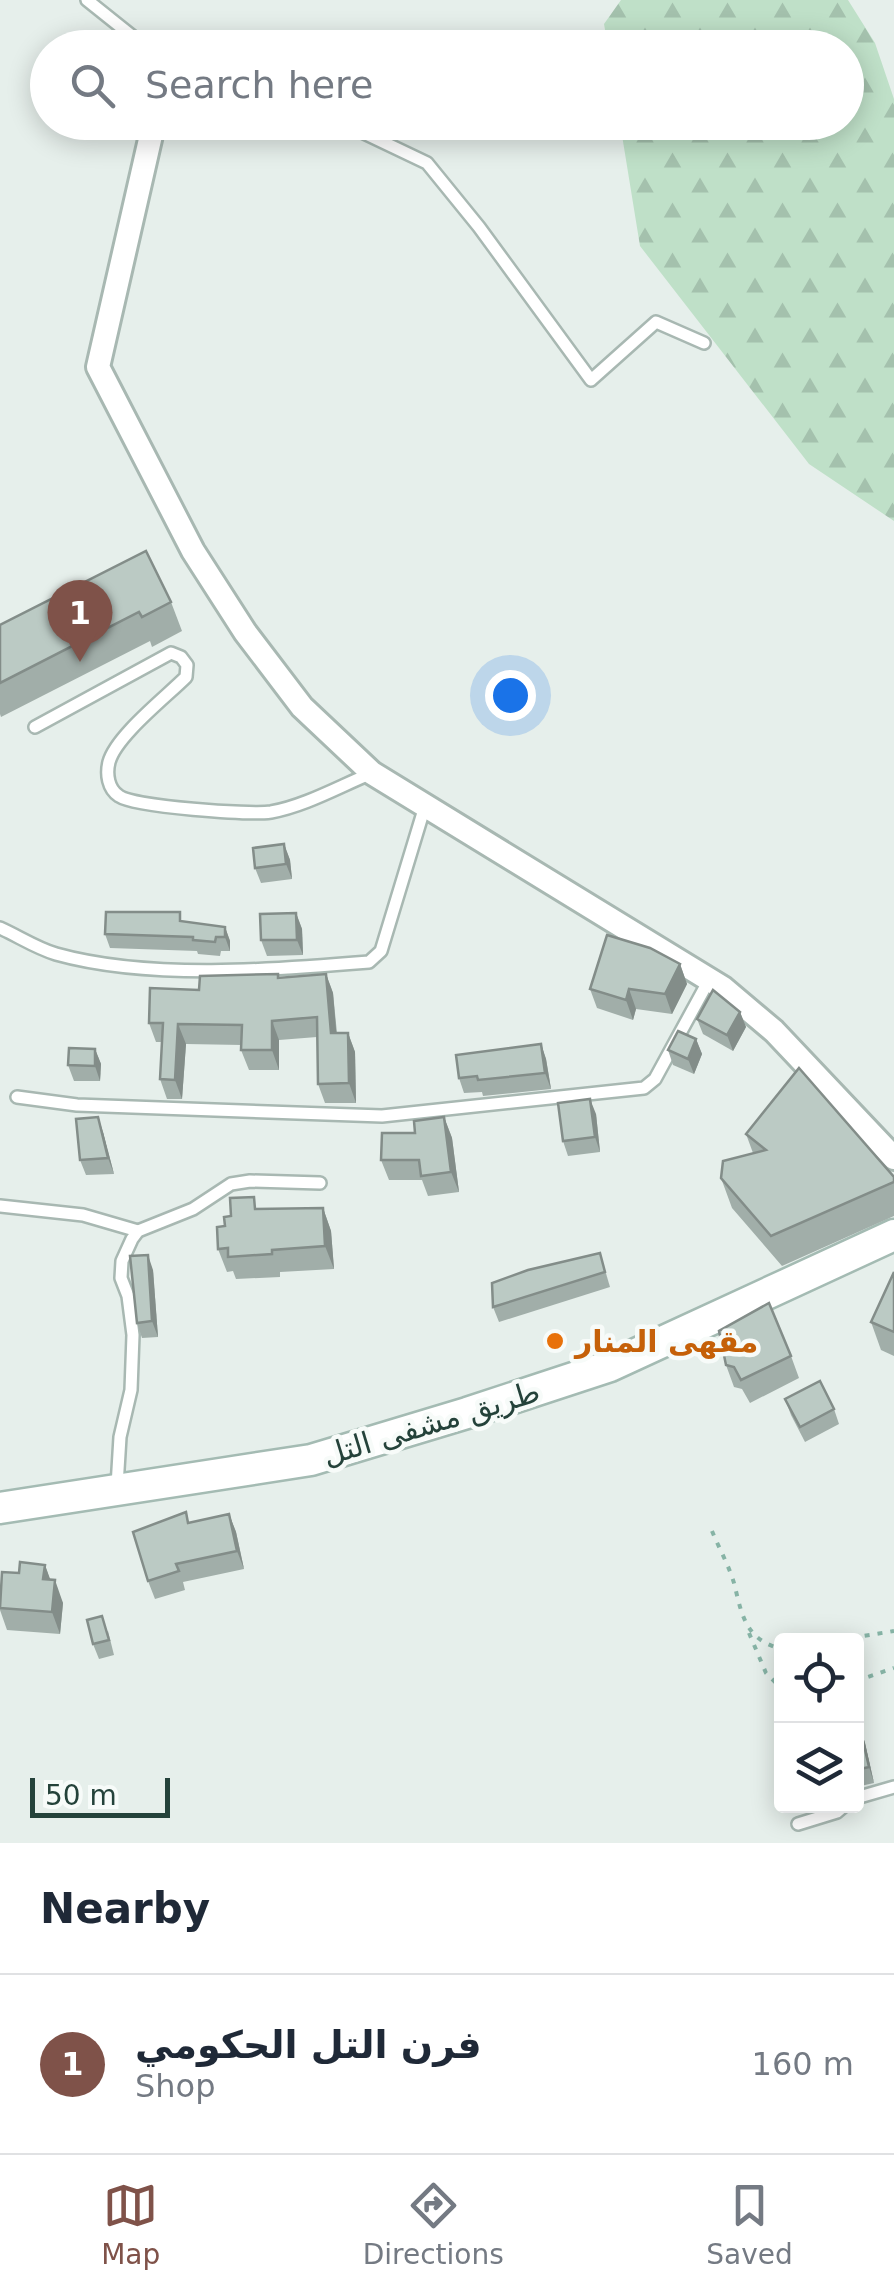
<!DOCTYPE html>
<meta charset="utf-8">
<style>
:root{--surface:#fff;--page:#f6f6f7;--text:#1f2937;--muted:#747a83;--line:#e0e1e3;--accent:#7f5249}
body{margin:0;font-family:"DejaVu Sans",Vazirmatn,sans-serif;background:var(--page);color:var(--text)}
.controls{position:absolute;right:30px;bottom:30px;display:grid;overflow:hidden;border-radius:10px;box-shadow:0 5px 25px #0003}
.controls button{width:90px;height:90px;display:grid;place-items:center;padding:0;border:0;border-bottom:2px solid var(--line);background:var(--surface);color:var(--text);font:50px sans-serif}
.scale{position:absolute;left:30px;bottom:25px;width:140px;box-sizing:border-box;padding-left:10px;border:5px solid #24423a;border-top:0;font-size:28px;line-height:35px;white-space:nowrap;color:#24423a;-webkit-text-stroke:8px #f7fbf9;paint-order:stroke}
.you{position:absolute;left:510px;top:695px;width:35px;height:35px;margin:-25px;border:8px solid #fff;border-radius:50%;background:#1a73e8;box-shadow:0 0 0 15px #1a73e833}
.badge{display:grid;place-items:center;width:65px;height:65px;border-radius:50%;background:var(--accent);color:#fff;font-size:32px;font-weight:700}
.pin{position:absolute;translate:-50% -82px;filter:drop-shadow(0 2px 5px #0008)}
.pin::after{content:'';position:absolute;top:52px;width:35px;height:30px;background:inherit;clip-path:polygon(0 0,100% 0,50% 100%)}
.list{margin:0;padding:0;list-style:none}
h2{display:flex;justify-content:space-between;align-items:center;height:130px;margin:0;padding:0 40px;font-size:42px}
h2 small{font-size:32px;font-weight:400;color:var(--muted)}
.list li{display:grid;grid-template-columns:65px 1fr auto;gap:30px;align-items:center;box-sizing:border-box;height:180px;padding:0 40px;border-top:2px solid var(--line)}
.list b{display:block;font-size:38px;white-space:nowrap}
.list p{margin:0;font-size:32px;white-space:nowrap;color:var(--muted)}
.list em{font-size:32px;font-style:normal;color:var(--muted)}
.icon{flex:none;width:55px;height:55px;fill:none;stroke:currentColor;stroke-width:2;stroke-linecap:round;stroke-linejoin:round}
.map{position:relative;flex:none;width:894px;height:1843px;overflow:hidden}
.search{position:absolute;background:var(--surface);box-shadow:0 5px 25px #0003;left:30px;right:30px;top:30px;height:110px;display:flex;align-items:center;gap:25px;box-sizing:border-box;padding:0 35px;border-radius:55px;color:var(--muted);font-size:38px}
.sheet{height:310px;background:var(--surface)}
nav{display:flex;justify-content:space-around;align-items:center;box-sizing:border-box;height:140px;border-top:2px solid var(--line);background:var(--surface);font-size:28px;color:var(--muted)}
nav a{display:grid;justify-items:center;gap:5px}
nav .on{color:var(--accent)}
.map>svg:first-child{display:block}
.forest{fill:url(#forest-firs)}
.lines{fill:none;stroke-linecap:round;stroke-linejoin:round}
.lane-casing{stroke:#a8b8b2;stroke-width:16}
.street-casing{stroke:#a8b8b2;stroke-width:28}
.secondary-casing{stroke:#a4bbb3;stroke-width:35}
.path{stroke:#86b3a5;stroke-width:4;stroke-dasharray:5 8;stroke-linecap:butt}
.lane{stroke:#fff;stroke-width:11}
.street{stroke:#fff;stroke-width:22}
.secondary{stroke:#fff;stroke-width:30}
.wall{fill:#a1aea9}
.shaded-wall{fill:#838d89}
.building{fill:#bbcac4;stroke:#838d89;stroke-width:2.5}
.food-dot{fill:#e8710a;stroke:#f7fbf9;stroke-width:4}
.labels{text-anchor:middle;dominant-baseline:central;stroke-width:9;stroke-linejoin:round;paint-order:stroke}
.food-label{font-size:30px;font-weight:bold;fill:#c56008;stroke:#f7fbf9;text-anchor:start}
.street-label{font-size:30px;fill:#24423a;stroke:#f7fbf9}
</style>
<div class="map">
<svg width="894" height="1843" viewBox="0 0 894 1843">
<defs>
<pattern id="forest-firs" width="22" height="20" patternUnits="userSpaceOnUse" patternTransform="scale(2.5)"><rect width="22" height="20" fill="#bfe0c8"/><path d="M5 1l3.5 6h-7zM16 11l3.5 6h-7z" fill="#a4c1ad"/></pattern>
</defs>
<rect width="100%" height="100%" fill="#e6efeb"/>
<polygon class="forest" points="621,0 848,0 875,43 894,99 894,521 809,464 640,246 620,123 846,122 846,48 608,47 604,24"/>
<g class="lines">
<g class="lane-casing">
<g id="lane">
<polyline points="87,0 147,48"/>
<polyline points="341,122 427,163 479,227 591,380 656,322 704,343"/>
<path d="M35,727L171,653L181,657L187,665L186,677C166,697 116,736 109,762C106,774 108,789 119,796C135,807 250,815 271,812C305,806 340,786 372,773"/>
<path d="M0,928C18,936 36,948 56,954C149,980 273,970 369,962L381,951L425,806"/>
<polyline points="17,1097 77,1105 382,1116 644,1088 655,1079 709,980"/>
<polyline points="0,1206 83,1215 138,1231"/>
<polyline points="117,1486 120,1437 131,1390 133,1335 128,1296 121,1278 122,1261 132,1239 138,1231 193,1209 231,1184 250,1181 320,1183"/>
<polyline points="856,1798 894,1787"/>
<polyline points="798,1824 837,1812 844,1806"/>
</g>
</g>
<g class="street-casing">
<polyline id="street" points="154,122 98,367 193,551 245,632 302,707 372,773 723,988 774,1031 894,1158"/>
</g>
<g class="secondary-casing">
<polyline id="secondary" points="0,1508 311,1460 467,1413 610,1366 894,1235"/>
</g>
<g class="path">
<path d="M712,1531C719,1548 729,1566 734,1583C742,1615 745,1640 782,1649"/>
<polyline points="749,1633 766,1673 782,1689"/>
<polyline points="839,1640 894,1631"/>
<polyline points="856,1681 894,1668"/>
</g>
<use href="#lane" class="lane"/>
<use href="#street" class="street"/>
<use href="#secondary" class="secondary"/>
</g>
<g class="wall">
<polygon points="171,602 182,631 152,647 150,641 1,717 0,714 0,625"/>
<polygon points="284,844 290,860 292,879 261,883 255,868"/>
<polygon points="296,913 302,929 303,955 267,956 261,940"/>
<polygon points="184,922 225,927 230,941 230,951 221,951 220,956 198,954 197,951 110,948 105,934"/>
<polygon points="680,964 687,984 672,1014 636,1009 633,1020 597,1008 590,989"/>
<polygon points="278,974 279,978 326,974 333,993 337,1033 348,1033 355,1052 356,1103 325,1103 318,1084 317,1037 279,1040 279,1070 249,1070 241,1050 242,1045 186,1044 182,1099 167,1099 160,1079 162,1042 156,1042 149,1023 199,990"/>
<polygon points="740,1012 746,1027 733,1051 703,1034 697,1019"/>
<polygon points="696,1039 702,1054 694,1074 673,1065 668,1050"/>
<polygon points="541,1044 546,1059 551,1089 483,1096 482,1092 464,1093 459,1078"/>
<polygon points="95,1049 101,1064 100,1081 74,1081 68,1065"/>
<polygon points="596,1114 600,1152 568,1156 563,1141"/>
<polygon points="444,1117 452,1138 459,1192 428,1196 422,1180 389,1180 381,1160 415,1133"/>
<polygon points="103,1132 114,1174 86,1175 80,1160"/>
<polygon points="746,1134 894,1177 894,1216 782,1266 732,1208 721,1178 753,1153"/>
<polygon points="323,1208 331,1231 334,1269 280,1272 280,1277 236,1279 233,1271 227,1272 218,1249 225,1226 231,1216 259,1209"/>
<polygon points="600,1253 610,1287 499,1322 493,1307"/>
<polygon points="153,1270 158,1337 142,1338 137,1323"/>
<polygon points="894,1272 894,1356 881,1350 871,1322"/>
<polygon points="791,1356 799,1378 750,1403 742,1389 734,1387 726,1365"/>
<polygon points="785,1399 834,1409 839,1424 805,1442 791,1415"/>
<polygon points="186,1512 189,1523 229,1514 236,1532 244,1569 183,1582 185,1590 155,1599 148,1581"/>
<polygon points="45,1565 50,1580 63,1603 60,1634 7,1630 0,1610 0,1598 19,1573"/>
<polygon points="108,1631 114,1655 99,1659 93,1644"/>
<polygon points="856,1728 860,1728 865,1743 874,1783 856,1787"/>
</g>
<g class="shaded-wall">
<polygon points="284,844 290,860 292,879 286,864"/>
<polygon points="296,913 302,929 303,955 297,940"/>
<polygon points="225,927 230,941 230,951 225,937"/>
<polygon points="680,964 687,984 672,1014 665,994"/>
<polygon points="326,974 333,993 338,1053 331,1033"/>
<polygon points="629,989 636,1009 633,1020 626,1000"/>
<polygon points="740,1012 746,1027 733,1051 727,1035"/>
<polygon points="272,1021 279,1040 279,1070 272,1050"/>
<polygon points="178,1024 186,1044 182,1099 175,1080"/>
<polygon points="348,1033 355,1052 356,1103 349,1083"/>
<polygon points="696,1039 702,1054 694,1074 688,1059"/>
<polygon points="541,1044 546,1059 551,1089 545,1073"/>
<polygon points="95,1049 101,1064 100,1081 95,1066"/>
<polygon points="590,1099 596,1114 600,1152 595,1137"/>
<polygon points="98,1117 103,1132 114,1174 108,1158"/>
<polygon points="444,1117 452,1138 459,1192 451,1172"/>
<polygon points="323,1208 331,1231 334,1269 325,1246"/>
<polygon points="148,1255 153,1270 158,1337 152,1321"/>
<polygon points="229,1514 236,1532 244,1569 237,1551"/>
<polygon points="45,1565 53,1587 43,1579"/>
<polygon points="55,1580 63,1603 60,1634 52,1612"/>
<polygon points="860,1728 865,1743 874,1783 869,1767"/>
</g>
<g class="building">
<polygon points="146,551 171,602 142,617 139,612 0,683 0,625"/>
<polygon points="284,844 286,864 255,868 253,848"/>
<polygon points="106,912 180,912 180,921 225,927 225,937 216,937 215,942 193,940 193,937 105,934"/>
<polygon points="296,913 297,940 261,940 260,914"/>
<polygon points="607,935 650,948 680,964 665,994 629,989 626,1000 590,989"/>
<polygon points="278,974 278,978 326,974 331,1033 348,1033 349,1083 318,1084 317,1017 272,1021 272,1050 241,1050 242,1025 178,1024 175,1080 160,1079 163,1023 149,1023 150,988 199,990 200,976"/>
<polygon points="713,990 740,1012 727,1035 697,1019"/>
<polygon points="678,1031 696,1039 688,1059 668,1050"/>
<polygon points="541,1044 545,1073 478,1080 477,1076 459,1078 456,1055"/>
<polygon points="69,1048 95,1049 95,1066 68,1065"/>
<polygon points="799,1068 894,1177 894,1182 771,1236 721,1178 723,1161 766,1150 746,1134"/>
<polygon points="590,1099 595,1137 563,1141 558,1103"/>
<polygon points="98,1117 108,1158 80,1160 76,1119"/>
<polygon points="444,1117 451,1172 421,1176 419,1160 381,1160 382,1133 415,1133 414,1121"/>
<polygon points="254,1197 255,1209 323,1208 325,1246 272,1250 272,1254 228,1257 228,1248 218,1249 217,1227 225,1226 224,1217 231,1216 230,1198"/>
<polygon points="600,1253 605,1272 493,1307 492,1283 528,1270"/>
<polygon points="148,1255 152,1321 137,1323 130,1256"/>
<polygon points="894,1272 894,1332 871,1322"/>
<polygon points="769,1303 791,1356 741,1380 734,1367 726,1365 719,1331"/>
<polygon points="820,1381 834,1409 800,1427 785,1399"/>
<polygon points="186,1512 188,1523 229,1514 237,1551 176,1564 179,1571 148,1581 133,1532"/>
<polygon points="20,1562 45,1565 43,1579 55,1580 52,1612 0,1608 2,1572 19,1573"/>
<polygon points="102,1616 109,1640 93,1644 87,1620"/>
<polygon points="856,1728 860,1728 869,1767 856,1770"/>
</g>
<circle class="food-dot" cx="555" cy="1341" r="10"/>
<g class="labels">
<g class="food-label">
<text x="575" y="1341">مقهى المنار</text>
</g>
<g class="street-label">
<text transform="translate(431 1423) rotate(-17)">طريق مشفى التل</text>
</g>
</g>
</svg>
<div class="controls">
<button><svg class="icon" aria-label="locate" viewBox="0 0 24 24"><circle cx="12" cy="12" r="6"/><path d="M12 2v4M12 18v4M2 12h4M18 12h4"/></svg></button>
<button><svg class="icon" aria-label="layers" viewBox="0 0 24 24"><path d="M12 4l9 5-9 5-9-5zM3 14l9 5 9-5"/></svg></button>
</div>
<div class="scale">50 m</div>
<div class="you"></div>
<div class="pin badge" style="left:80px;top:662px">1</div>
<div class="search"><svg class="icon" aria-label="search" viewBox="0 0 24 24"><circle cx="10" cy="10" r="6"/><path d="M15 15l6 6"/></svg>Search here</div>
</div>
<section class="sheet">
<h2>Nearby<small></small></h2>
<ul class="list">
<li><span class="badge">1</span><div><b>فرن التل الحكومي</b><p>Shop</p></div><em>160 m</em></li>
</ul>
</section>
<nav>
<a class="on"><svg class="icon" aria-label="map" viewBox="0 0 24 24"><path d="M3 6l6-2 6 2 6-2v14l-6 2-6-2-6 2zM9 4v14M15 6v14"/></svg>Map</a>
<a><svg class="icon" aria-label="directions" viewBox="0 0 24 24"><path d="M12 3l9 9-9 9-9-9zM9 14v-3h6M13 9l2 2-2 2"/></svg>Directions</a>
<a><svg class="icon" aria-label="saved" viewBox="0 0 24 24"><path d="M7 4h10v16l-5-4-5 4z"/></svg>Saved</a>
</nav>
